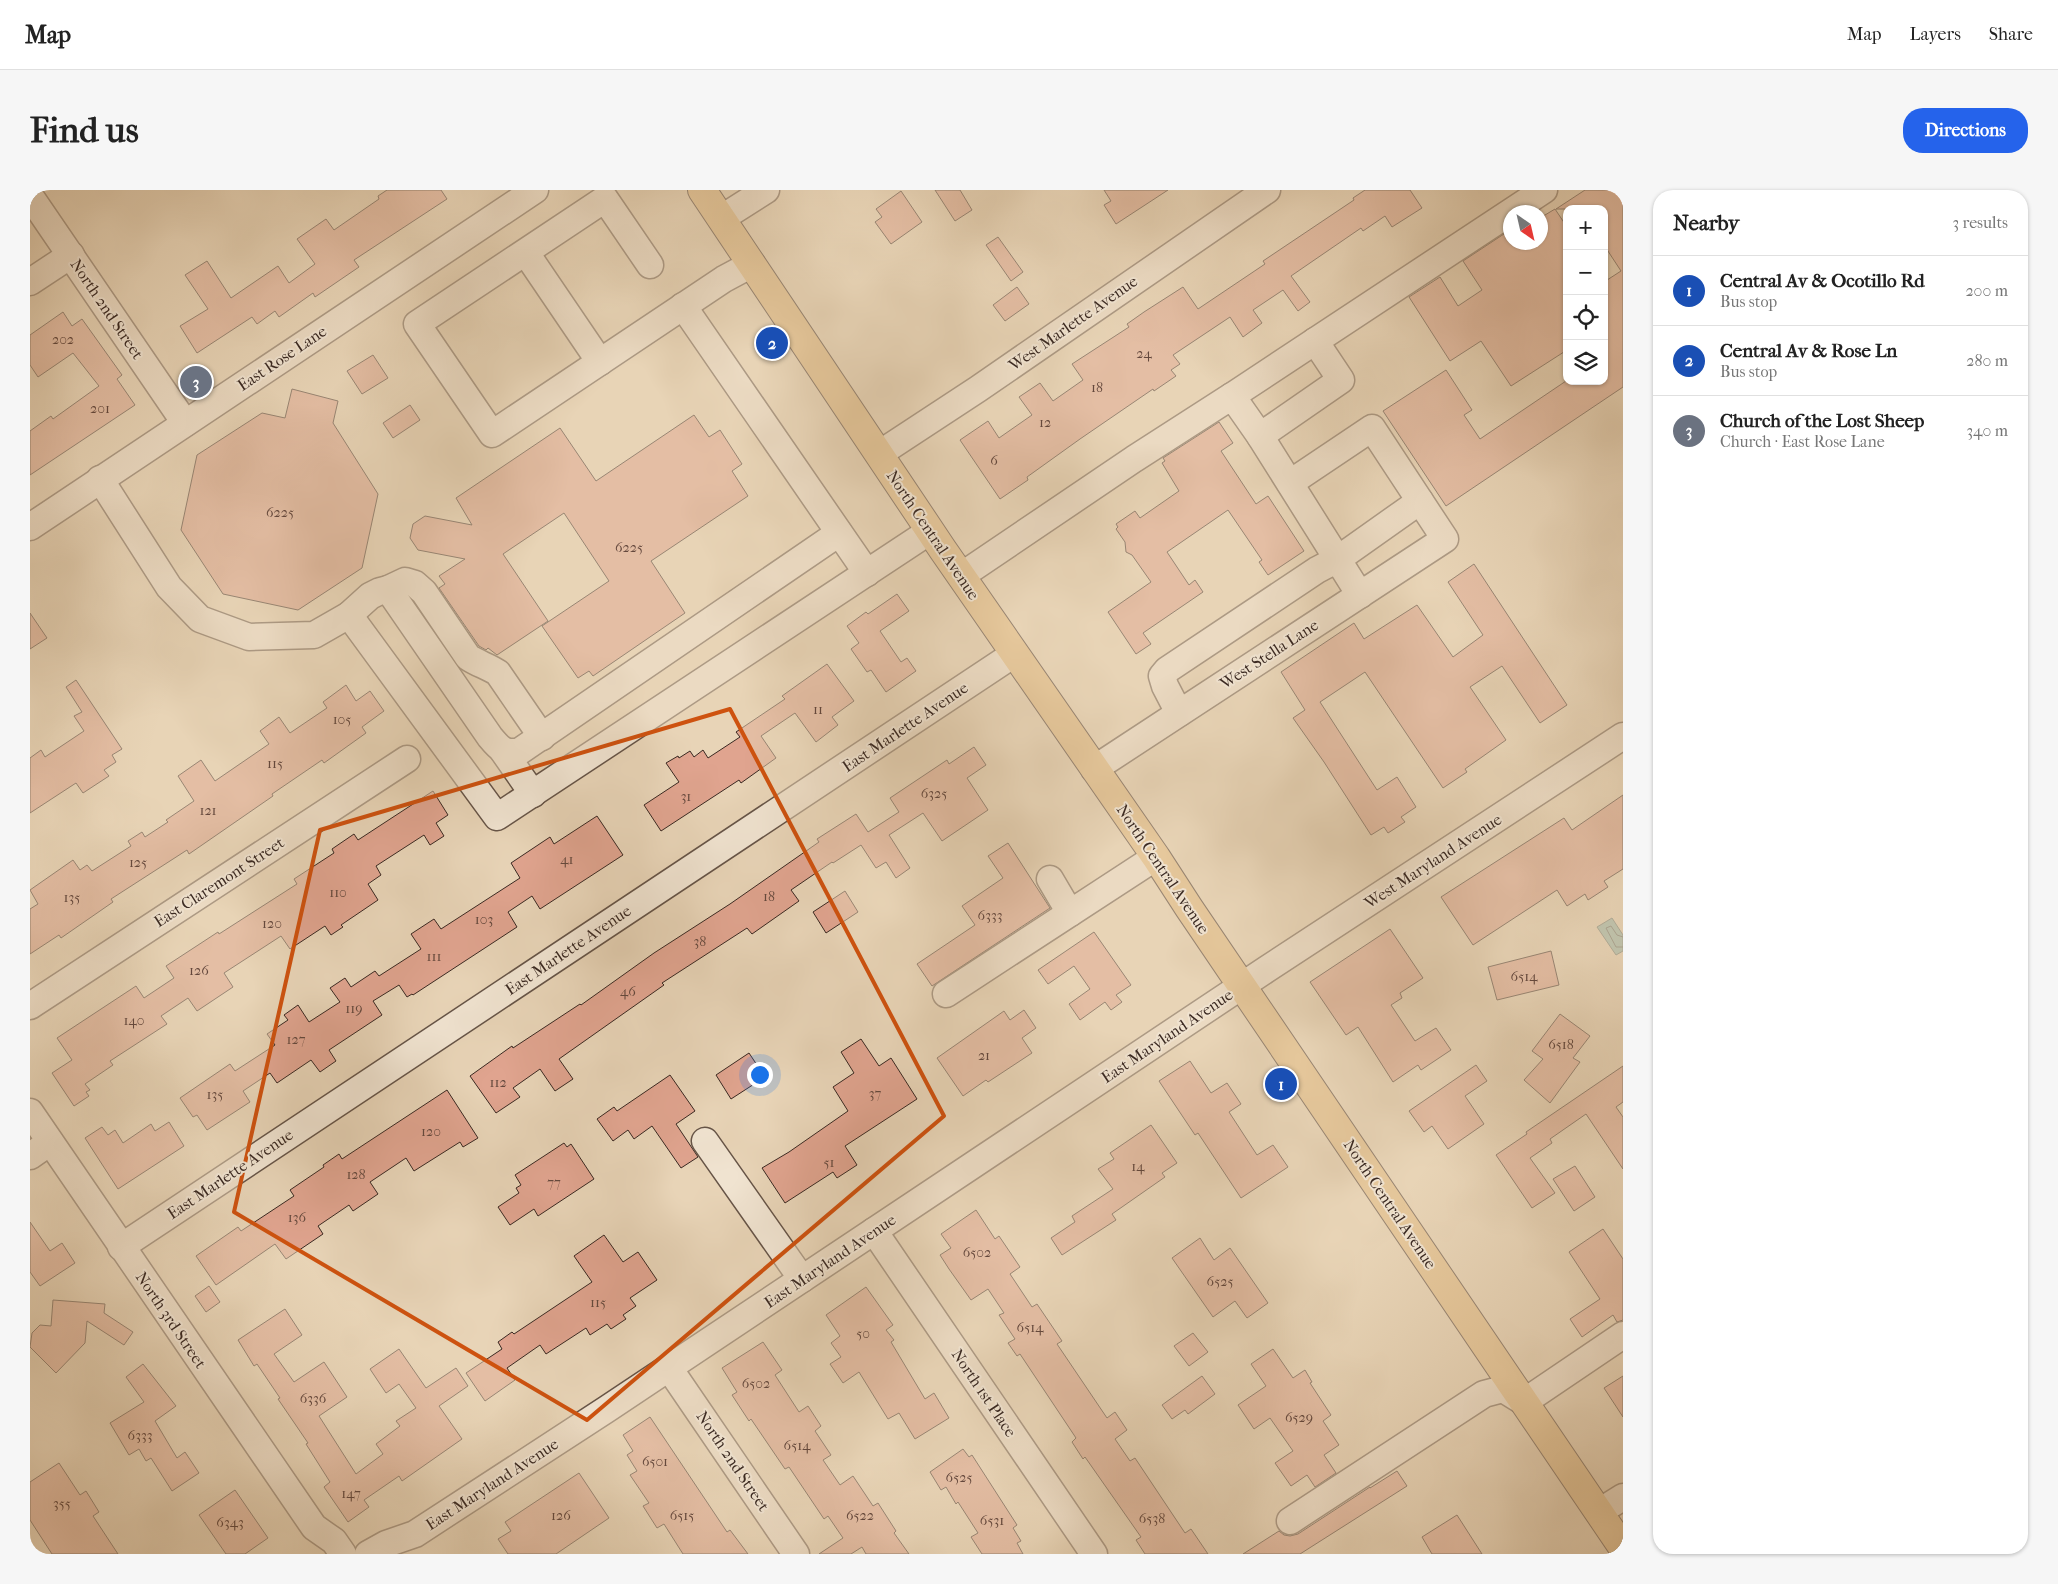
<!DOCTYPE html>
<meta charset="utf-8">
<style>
:root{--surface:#fff;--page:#f6f6f6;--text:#222;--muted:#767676;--line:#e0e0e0;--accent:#2563eb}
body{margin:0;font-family:"IM FELL French Canon",serif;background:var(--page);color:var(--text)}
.controls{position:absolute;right:15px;top:15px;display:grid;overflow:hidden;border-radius:10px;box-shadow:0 1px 4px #0004}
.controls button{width:45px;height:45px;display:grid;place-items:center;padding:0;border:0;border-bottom:1px solid var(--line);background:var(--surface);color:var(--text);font:25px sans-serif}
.compass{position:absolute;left:1473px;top:15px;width:45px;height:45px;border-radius:50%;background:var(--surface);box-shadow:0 1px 4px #0004;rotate:146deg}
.you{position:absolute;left:729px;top:884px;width:18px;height:18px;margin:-12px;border:4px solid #fff;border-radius:50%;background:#1a73e8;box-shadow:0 0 0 8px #1a73e833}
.badge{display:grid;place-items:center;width:32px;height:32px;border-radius:50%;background:var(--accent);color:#fff;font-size:16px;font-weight:700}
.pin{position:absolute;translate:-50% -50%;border:2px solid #fff;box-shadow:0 1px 5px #0006}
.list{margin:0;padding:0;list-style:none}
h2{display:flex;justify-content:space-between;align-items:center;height:65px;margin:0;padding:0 20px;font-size:21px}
h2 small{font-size:16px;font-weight:400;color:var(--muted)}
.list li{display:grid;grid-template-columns:32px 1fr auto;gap:15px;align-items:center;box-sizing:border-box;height:70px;padding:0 20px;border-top:1px solid var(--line)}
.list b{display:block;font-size:19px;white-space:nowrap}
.list p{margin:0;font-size:16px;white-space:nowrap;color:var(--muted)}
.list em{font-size:16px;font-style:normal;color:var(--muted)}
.icon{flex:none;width:28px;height:28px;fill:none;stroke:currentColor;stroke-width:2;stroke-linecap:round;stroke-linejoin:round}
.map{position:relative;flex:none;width:1593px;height:1364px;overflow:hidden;border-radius:20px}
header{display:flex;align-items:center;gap:30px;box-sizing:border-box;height:70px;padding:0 25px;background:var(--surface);border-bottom:1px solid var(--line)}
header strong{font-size:24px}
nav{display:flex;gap:28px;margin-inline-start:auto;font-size:18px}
.intro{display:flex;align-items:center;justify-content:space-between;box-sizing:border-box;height:120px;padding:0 30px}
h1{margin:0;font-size:35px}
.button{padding:12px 22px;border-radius:20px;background:var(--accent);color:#fff;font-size:18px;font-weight:700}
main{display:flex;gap:30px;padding:0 30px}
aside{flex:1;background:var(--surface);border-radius:20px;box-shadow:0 1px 4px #0004}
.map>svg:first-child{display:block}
.water{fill:#97b8ac;stroke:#727f75}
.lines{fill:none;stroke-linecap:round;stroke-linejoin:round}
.shore{stroke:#687067;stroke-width:1}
.building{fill:#e0a48f;stroke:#3a2922}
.minor-casing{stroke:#665447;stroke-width:29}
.major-casing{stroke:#3a2922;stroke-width:30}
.minor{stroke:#f0e3d0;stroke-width:26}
.major{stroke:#e4ba7c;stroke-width:28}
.marked{fill:none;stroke:#ce520f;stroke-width:4;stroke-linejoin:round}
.labels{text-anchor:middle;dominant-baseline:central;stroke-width:4;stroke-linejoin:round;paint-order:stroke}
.number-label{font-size:14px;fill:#64483d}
.street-label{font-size:16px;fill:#3a2922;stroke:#f0e3d0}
</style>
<header>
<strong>Map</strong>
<nav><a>Map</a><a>Layers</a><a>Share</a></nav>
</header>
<div class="intro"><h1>Find us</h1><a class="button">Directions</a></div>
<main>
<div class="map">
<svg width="1593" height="1364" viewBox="0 0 1593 1364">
<rect width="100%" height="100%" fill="#e8d4b7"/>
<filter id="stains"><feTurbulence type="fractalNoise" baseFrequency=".004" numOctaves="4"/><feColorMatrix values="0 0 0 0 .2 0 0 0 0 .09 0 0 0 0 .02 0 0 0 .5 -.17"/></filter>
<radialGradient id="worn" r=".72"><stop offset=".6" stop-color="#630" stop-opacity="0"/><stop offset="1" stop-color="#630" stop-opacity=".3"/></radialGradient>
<polygon class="water" points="1582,728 1593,745 1593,761 1586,765 1567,737"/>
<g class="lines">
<polyline class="shore" points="1593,747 1587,745 1581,736 1576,738 1586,757 1593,757"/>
</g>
<g class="building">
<polygon points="357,0 411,0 417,9 324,70 329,77 285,107 283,103 249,127 245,121 227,134 222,127 167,163 150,136 178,119 155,85 177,71 201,108 248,76 259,93 285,74 267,49 296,29 304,40 349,9 348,6"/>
<polygon points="905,0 930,0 942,20 925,31"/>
<polygon points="1074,0 1138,0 1086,34 1074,15 1081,11"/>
<polygon points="1335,0 1380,0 1392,18 1362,37 1355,26 1333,41 1331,38 1261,86 1280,112 1268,121 1253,100 1223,120 1232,133 1213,147 1200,127 1143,165 1150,174 1141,180 1146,186 1124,201 1123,199 1050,249 997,287 998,290 970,309 930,250 958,231 969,248 1002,225 989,207 1010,193 1023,211 1053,190 1042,174 1099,137 1097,134 1114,122 1153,97 1168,119 1235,74 1233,71 1324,10 1323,8"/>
<polygon points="1555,0 1593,0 1593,197 1416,316 1353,221 1416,180 1442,220 1434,225 1450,249 1536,191 1574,191 1574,92 1591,81 1574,55 1574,19 1526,19"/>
<polygon points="871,1 892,32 861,54 845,32 852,27 846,19"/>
<polygon points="1525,19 1537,37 1537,160 1481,196 1451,151 1420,171 1379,107 1410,87 1428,116 1452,100 1433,71 1480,40 1480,52 1510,52 1510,28"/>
<polygon points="968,47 993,82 981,91 956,55"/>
<polygon points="987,97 999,114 975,131 963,115"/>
<polygon points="33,122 42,136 52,129 92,185 87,189 105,215 0,285 0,241 21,226 23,229 69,196 43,163 8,187 0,175 0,145"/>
<polygon points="343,165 358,188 332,204 317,181"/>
<polygon points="262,199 308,211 303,233 348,304 332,378 268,420 193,404 151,340 167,265 232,223 255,228"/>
<polygon points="380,215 390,230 363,248 353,233"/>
<polygon points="664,225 679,247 690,240 712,274 702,281 718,306 621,371 655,423 563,486 559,481 548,488 512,436 579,391 534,323 473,364 518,431 467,465 458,458 456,460 449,456 409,398 415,394 409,386 435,369 388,360 380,348 383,334 395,326 442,335 426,308 530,238 566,291"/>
<polygon points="1189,232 1203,253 1191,261 1226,314 1238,306 1274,361 1238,385 1229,372 1232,370 1198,320 1137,362 1159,395 1165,390 1173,402 1113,443 1121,454 1106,464 1078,422 1121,392 1102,365 1096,362 1095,352 1086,339 1088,337 1086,334 1105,321 1110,328 1149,301 1132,273 1135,271 1133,268"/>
<polygon points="1444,374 1537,515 1510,533 1472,476 1440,497 1476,550 1435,579 1437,582 1413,598 1335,482 1290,512 1347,600 1367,587 1386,617 1371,627 1375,632 1358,643 1354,637 1341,645 1294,572 1263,528 1275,520 1251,482 1324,433 1334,449 1387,415 1423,467 1453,445 1418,392"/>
<polygon points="867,404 879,421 850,441 871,472 877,468 886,481 856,502 841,480 837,482 821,459 829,453 817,436 836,422 838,424"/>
<polygon points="0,423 17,448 0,459"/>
<polygon points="797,474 824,511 802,527 808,535 786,552 765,523 731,546 746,568 711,593 709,590 631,641 614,615 649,592 636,573 648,566 649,568 660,561 664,567 673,560 678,568 710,547 706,542 755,509 752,506"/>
<polygon points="46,490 92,559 82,565 86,572 74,580 79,586 53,603 46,593 0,623 0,568 11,560 15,567 54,541 44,526 52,522 36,497"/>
<polygon points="316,495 326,511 340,501 354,521 332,537 336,543 294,573 292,570 242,604 243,606 159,664 157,660 81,709 83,712 31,748 29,745 0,764 0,719 8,714 0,700 43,670 50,680 57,675 62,681 101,656 98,651 112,642 115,647 138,632 136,630 164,611 148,586 171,570 185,591 239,554 230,541 249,527 260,543 297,518 293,512"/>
<polygon points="944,557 956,575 937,588 958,620 912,651 893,623 859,645 880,678 866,688 856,672 846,678 831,655 803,673 802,672 761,700 769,711 722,744 717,738 632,793 634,795 529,869 543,889 525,901 510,879 483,898 490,907 466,923 440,886 482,856 483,858 550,814 551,815 624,763 700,714 789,652 787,649 826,624 838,642 869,622 860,608 917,570 919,574"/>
<polygon points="403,601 418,625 406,633 414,646 400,655 394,645 346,676 351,685 338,694 348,710 311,735 313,737 301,745 295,736 260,759 251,746 194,783 203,797 167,821 158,808 131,826 137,834 80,871 83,875 55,894 60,900 56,902 59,906 44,916 22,883 42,870 27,848 106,796 114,808 144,788 136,776 188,742 189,744 267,694 264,689 304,663 302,659 324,644 328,650"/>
<polygon points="1593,605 1593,679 1574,691 1578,697 1558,710 1555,704 1537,716 1527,700 1443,755 1411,707 1534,628 1542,640"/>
<polygon points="567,626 593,665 510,719 502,706 478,722 487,737 383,805 382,804 377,807 369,795 343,811 352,825 299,860 306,871 290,882 281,870 247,893 240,883 213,901 220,912 177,940 167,925 163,927 150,908 200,874 205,881 245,855 237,844 258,830 254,825 268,815 279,832 310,812 300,798 315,788 321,797 345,781 349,786 391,759 381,744 404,729 411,739 490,688 481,673 520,647 524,654"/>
<polygon points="978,653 1020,718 902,796 887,774 945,735 932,716 973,688 958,666"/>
<polygon points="815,701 828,722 796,743 783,722"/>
<polygon points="1360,739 1393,788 1370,803 1372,808 1361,815 1385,851 1406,838 1421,860 1391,880 1388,875 1363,892 1328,837 1316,845 1280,792"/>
<polygon points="1064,742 1101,795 1086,805 1092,812 1081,820 1075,812 1050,830 1039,814 1060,799 1044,776 1018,794 1008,780"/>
<polygon points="1521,761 1529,795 1467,810 1458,777"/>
<polygon points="994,820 1006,838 992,848 1002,863 958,892 956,890 933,906 907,868 974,821 980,830"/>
<polygon points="1530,824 1560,846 1543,868 1550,872 1520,913 1494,890 1513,869 1502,861"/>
<polygon points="831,849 849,876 861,868 887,909 815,956 827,975 807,988 803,982 755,1013 732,978 759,962 818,921 803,897 824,883 811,862"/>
<polygon points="719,863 735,887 701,909 686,885"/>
<polygon points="1160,871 1181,903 1197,893 1211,914 1199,922 1227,965 1243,955 1258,977 1211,1008 1168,943 1165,945 1129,891"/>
<polygon points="1446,875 1457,891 1435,906 1454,934 1418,959 1402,936 1394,942 1379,921"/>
<polygon points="1593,876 1593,912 1586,917 1593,927 1593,979 1556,924 1520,949 1522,953 1500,968 1525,1003 1502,1018 1466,965 1497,944 1496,942"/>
<polygon points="640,885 665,921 646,934 668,967 651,978 622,936 604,949 598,940 583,951 567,929 584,917 587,921"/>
<polygon points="417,900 448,948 433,957 430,952 384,981 376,968 340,992 348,1004 323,1021 319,1015 288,1036 293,1044 256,1069 245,1054 186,1095 166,1066 208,1037 211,1041 264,1006 260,1000 294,977 293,975 309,964 312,969"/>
<polygon points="139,932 154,956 88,999 55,948 72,937 78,945 85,940 93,953 121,934 125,941"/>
<polygon points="1121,935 1147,973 1132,983 1135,987 1082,1024 1086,1030 1032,1065 1021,1048 1045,1032 1042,1026 1083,999 1068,979 1084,969 1080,963"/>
<polygon points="534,953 537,957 541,954 564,989 508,1026 504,1019 480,1035 468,1017 489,1003 486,998 491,995 485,985"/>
<polygon points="1545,976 1565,1007 1544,1021 1523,989"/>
<polygon points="946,1020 965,1049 969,1046 990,1077 980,1084 1002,1117 1007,1114 1032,1151 1027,1154 1077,1228 1085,1222 1097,1240 1085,1249 1100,1271 1105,1268 1155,1343 1161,1339 1178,1364 1115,1364 1106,1350 1111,1347 1055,1267 1053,1269 1042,1252 1046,1248 990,1164 987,1166 978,1153 985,1149 969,1125 974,1123 958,1099 941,1110 919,1079 910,1065 921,1058 911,1044"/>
<polygon points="0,1032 20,1061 32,1053 45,1073 10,1096 0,1082"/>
<polygon points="1573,1039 1593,1069 1593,1130 1587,1132 1583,1125 1552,1147 1540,1129 1570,1109 1539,1062"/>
<polygon points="574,1045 593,1072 608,1062 627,1090 600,1108 606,1116 593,1125 596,1129 581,1139 577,1134 560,1145 556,1138 516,1164 510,1155 477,1178 485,1190 455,1211 436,1183 472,1159 468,1152 482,1142 484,1144 562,1092 544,1066"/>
<polygon points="1170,1048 1184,1070 1200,1058 1238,1113 1217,1128 1205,1111 1183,1127 1142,1068"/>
<polygon points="179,1096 190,1112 176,1122 165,1106"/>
<polygon points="836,1097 863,1135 856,1140 864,1150 861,1152 895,1209 904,1203 919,1228 885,1249 869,1223 858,1229 829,1182 813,1193 800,1174 811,1167 801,1153 810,1146 796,1125"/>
<polygon points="23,1110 75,1114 74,1123 103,1142 94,1155 57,1131 55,1153 26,1183 0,1157 2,1143 10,1135 21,1136"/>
<polygon points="255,1119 272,1145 244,1164 264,1192 294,1172 317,1207 289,1226 326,1284 353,1264 346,1254 370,1236 366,1231 386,1218 369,1194 356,1203 340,1179 369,1159 396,1198 426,1178 438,1196 409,1216 432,1249 372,1291 369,1286 334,1310 339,1317 318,1332 294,1297 300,1292 276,1254 278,1253 248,1209 250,1208 227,1174 224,1176 208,1150"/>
<polygon points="1163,1143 1178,1162 1159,1176 1144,1156"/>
<polygon points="733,1152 752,1180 745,1185 769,1222 778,1216 791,1236 785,1241 801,1265 793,1270 810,1295 823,1286 843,1316 848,1313 866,1341 864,1343 879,1364 836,1364 832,1357 821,1364 789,1364 813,1348 798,1326 794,1329 759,1277 755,1279 721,1229 719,1231 702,1205 707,1202 692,1178"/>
<polygon points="1243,1159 1263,1188 1275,1180 1282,1192 1280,1193 1301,1225 1293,1231 1309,1255 1294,1265 1306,1283 1285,1297 1277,1285 1261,1296 1245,1273 1263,1261 1240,1228 1224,1239 1208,1215 1236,1196 1221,1174"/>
<polygon points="113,1174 146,1216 125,1231 147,1268 155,1262 169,1283 142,1301 121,1268 116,1271 109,1259 99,1265 80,1233 114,1212 96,1187"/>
<polygon points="1172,1186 1185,1204 1158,1224 1155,1220 1142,1229 1132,1215"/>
<polygon points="1593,1186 1593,1227 1574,1198"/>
<polygon points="620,1227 697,1342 700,1340 718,1364 653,1364 634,1334 627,1338 613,1316 619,1313 600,1285 607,1281 597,1265 603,1261 593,1245"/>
<polygon points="933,1259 939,1267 942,1265 987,1335 983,1338 991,1351 987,1353 993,1364 952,1364 941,1347 948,1343 928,1312 926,1314 916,1297 911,1300 900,1282"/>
<polygon points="29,1273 50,1305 56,1301 69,1322 63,1326 88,1364 22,1364 0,1330 0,1292"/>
<polygon points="1367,1281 1377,1296 1270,1364 1213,1364 1249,1341 1254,1345 1260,1346 1268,1344 1340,1297 1340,1298"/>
<polygon points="549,1283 579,1328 526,1364 478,1364 468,1349 481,1341 475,1332"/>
<polygon points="205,1300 238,1348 215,1364 196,1364 169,1325"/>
<polygon points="1427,1325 1452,1364 1402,1364 1392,1347"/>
</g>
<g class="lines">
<g class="minor-casing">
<g id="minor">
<polyline points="0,6 155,233"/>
<polyline points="692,28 736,0"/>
<polyline points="496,63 570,172"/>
<polyline points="620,75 575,9 387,134 462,244 694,89 722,74"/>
<polyline points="0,92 41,65"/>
<polyline points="653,116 837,383"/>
<polyline points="1202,206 1514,0"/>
<polyline points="1230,246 1311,190 1285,151"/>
<polyline points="849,264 948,199 1237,0"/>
<path d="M70,289L139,397L170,429L219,447L284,445L319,425L340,406L350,401L358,399L460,547C469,558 475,565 490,561L809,343"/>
<polyline points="0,337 505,0"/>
<polyline points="931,386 1104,269 1202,206 1230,246 1330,405"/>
<path d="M358,399L375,391L385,394L394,402L438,467C448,474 458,476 468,483L512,547"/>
<polyline points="319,425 467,627 900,341"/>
<polyline points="1149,523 1135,496 1132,486 1137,480 1287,380 1308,369 1390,311"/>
<polyline points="473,561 503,604"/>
<polyline points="1064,579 1415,349 1342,238 1260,293"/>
<polyline points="1020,689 1040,723"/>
<polyline points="916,804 1126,667"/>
<polyline points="0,816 377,569"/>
<polyline points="0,922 284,1337 304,1351 313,1364"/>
<polyline points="675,951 772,1089"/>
<polyline points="0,966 20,952"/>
<polyline points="844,1041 1064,1364"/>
<polyline points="91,1057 984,464"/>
<polyline points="639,1178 766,1364"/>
<polyline points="1569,1322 1593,1307"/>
<polyline points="1260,1331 1454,1204 1473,1199 1494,1212 1593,1145"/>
<polyline points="338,1364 356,1354 385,1344 577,1219 1237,779 1593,546"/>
</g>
</g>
<g class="major-casing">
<polyline id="major" points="672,0 913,360 1126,667 1159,718 1593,1358"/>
</g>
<use href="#minor" class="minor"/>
<use href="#major" class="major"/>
</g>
<path d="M0 0H1593V1364H0ZM700,519L914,926L557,1230L204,1022L290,640Z" fill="#e8d4b7" fill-opacity=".55" fill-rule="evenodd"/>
<path class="marked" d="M700,519L914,926L557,1230L204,1022L290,640Z"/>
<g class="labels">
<g class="number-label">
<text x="33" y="149">202</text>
<text x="1114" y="163">24</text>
<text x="1067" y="197">18</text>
<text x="70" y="218">201</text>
<text x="1015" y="232">12</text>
<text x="964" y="270">6</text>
<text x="250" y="322">6225</text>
<text x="599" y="357">6225</text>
<text x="788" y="519">11</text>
<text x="312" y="529">105</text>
<text x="245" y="573">115</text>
<text x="904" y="603">6325</text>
<text x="656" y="606">31</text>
<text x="178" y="620">121</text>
<text x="537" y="669">41</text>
<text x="108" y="672">125</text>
<text x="308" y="702">110</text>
<text x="739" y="706">18</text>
<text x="42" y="707">135</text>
<text x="960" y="725">6333</text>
<text x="454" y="729">103</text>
<text x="242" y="733">120</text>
<text x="670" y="751">38</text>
<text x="404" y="766">111</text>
<text x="169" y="780">126</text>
<text x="1494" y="786">6514</text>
<text x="598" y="801">46</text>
<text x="324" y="818">119</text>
<text x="104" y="830">140</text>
<text x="266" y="849">127</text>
<text x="1531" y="854">6518</text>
<text x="954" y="865">21</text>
<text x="468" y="892">112</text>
<text x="845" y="903">37</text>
<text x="185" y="904">135</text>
<text x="401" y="941">120</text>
<text x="799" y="972">51</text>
<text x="1108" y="976">14</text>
<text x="326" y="984">128</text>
<text x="524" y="992">77</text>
<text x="267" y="1027">136</text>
<text x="947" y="1062">6502</text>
<text x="1190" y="1091">6525</text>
<text x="568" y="1112">115</text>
<text x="1000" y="1137">6514</text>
<text x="833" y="1143">50</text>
<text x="726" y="1193">6502</text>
<text x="283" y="1208">6336</text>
<text x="1269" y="1227">6529</text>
<text x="110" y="1245">6333</text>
<text x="767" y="1255">6514</text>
<text x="625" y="1271">6501</text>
<text x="929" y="1287">6525</text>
<text x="321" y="1303">147</text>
<text x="32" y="1313">355</text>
<text x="531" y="1325">126</text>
<text x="652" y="1325">6515</text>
<text x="830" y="1325">6522</text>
<text x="1122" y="1328">6538</text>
<text x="962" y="1330">6531</text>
<text x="200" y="1332">6343</text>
</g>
<g class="street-label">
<text transform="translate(77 119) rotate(56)">North 2nd Street</text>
<text transform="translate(1043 133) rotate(-35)">West Marlette Avenue</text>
<text transform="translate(252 168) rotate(-34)">East Rose Lane</text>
<text transform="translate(903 345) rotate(56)">North Central Avenue</text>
<text transform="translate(1239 464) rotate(-33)">West Stella Lane</text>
<text transform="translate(875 537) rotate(-34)">East Marlette Avenue</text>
<text transform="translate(1403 671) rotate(-33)">West Maryland Avenue</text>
<text transform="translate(1133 679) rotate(56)">North Central Avenue</text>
<text transform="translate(189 692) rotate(-33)">East Claremont Street</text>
<text transform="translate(538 760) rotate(-34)">East Marlette Avenue</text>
<text transform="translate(1137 846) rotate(-34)">East Maryland Avenue</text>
<text transform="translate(200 984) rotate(-34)">East Marlette Avenue</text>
<text transform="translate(1360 1014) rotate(56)">North Central Avenue</text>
<text transform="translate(800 1071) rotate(-34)">East Maryland Avenue</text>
<text transform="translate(141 1130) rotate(56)">North 3rd Street</text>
<text transform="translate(954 1203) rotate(56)">North 1st Place</text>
<text transform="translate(703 1271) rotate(56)">North 2nd Street</text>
<text transform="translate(462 1294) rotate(-33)">East Maryland Avenue</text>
</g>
</g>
<rect width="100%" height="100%" filter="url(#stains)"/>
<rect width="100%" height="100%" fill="url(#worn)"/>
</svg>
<div class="controls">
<button>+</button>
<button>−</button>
<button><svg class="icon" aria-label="locate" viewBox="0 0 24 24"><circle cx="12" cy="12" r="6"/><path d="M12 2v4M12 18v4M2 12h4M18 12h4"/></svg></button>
<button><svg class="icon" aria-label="layers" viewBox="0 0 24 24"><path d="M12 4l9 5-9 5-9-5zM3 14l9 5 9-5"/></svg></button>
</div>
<svg class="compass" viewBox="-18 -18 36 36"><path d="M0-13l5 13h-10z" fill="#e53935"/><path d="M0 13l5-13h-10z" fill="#767676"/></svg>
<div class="you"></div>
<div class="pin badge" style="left:1251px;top:894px;background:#1a4fb4">1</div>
<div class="pin badge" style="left:742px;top:153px;background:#1a4fb4">2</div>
<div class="pin badge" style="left:166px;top:192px;background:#6b7280">3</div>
</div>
<aside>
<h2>Nearby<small>3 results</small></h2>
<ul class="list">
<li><span class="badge" style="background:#1a4fb4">1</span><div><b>Central Av &amp; Ocotillo Rd</b><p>Bus stop</p></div><em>200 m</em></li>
<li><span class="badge" style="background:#1a4fb4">2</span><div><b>Central Av &amp; Rose Ln</b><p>Bus stop</p></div><em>280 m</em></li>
<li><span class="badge" style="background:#6b7280">3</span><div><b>Church of the Lost Sheep</b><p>Church · East Rose Lane</p></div><em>340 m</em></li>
</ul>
</aside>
</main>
